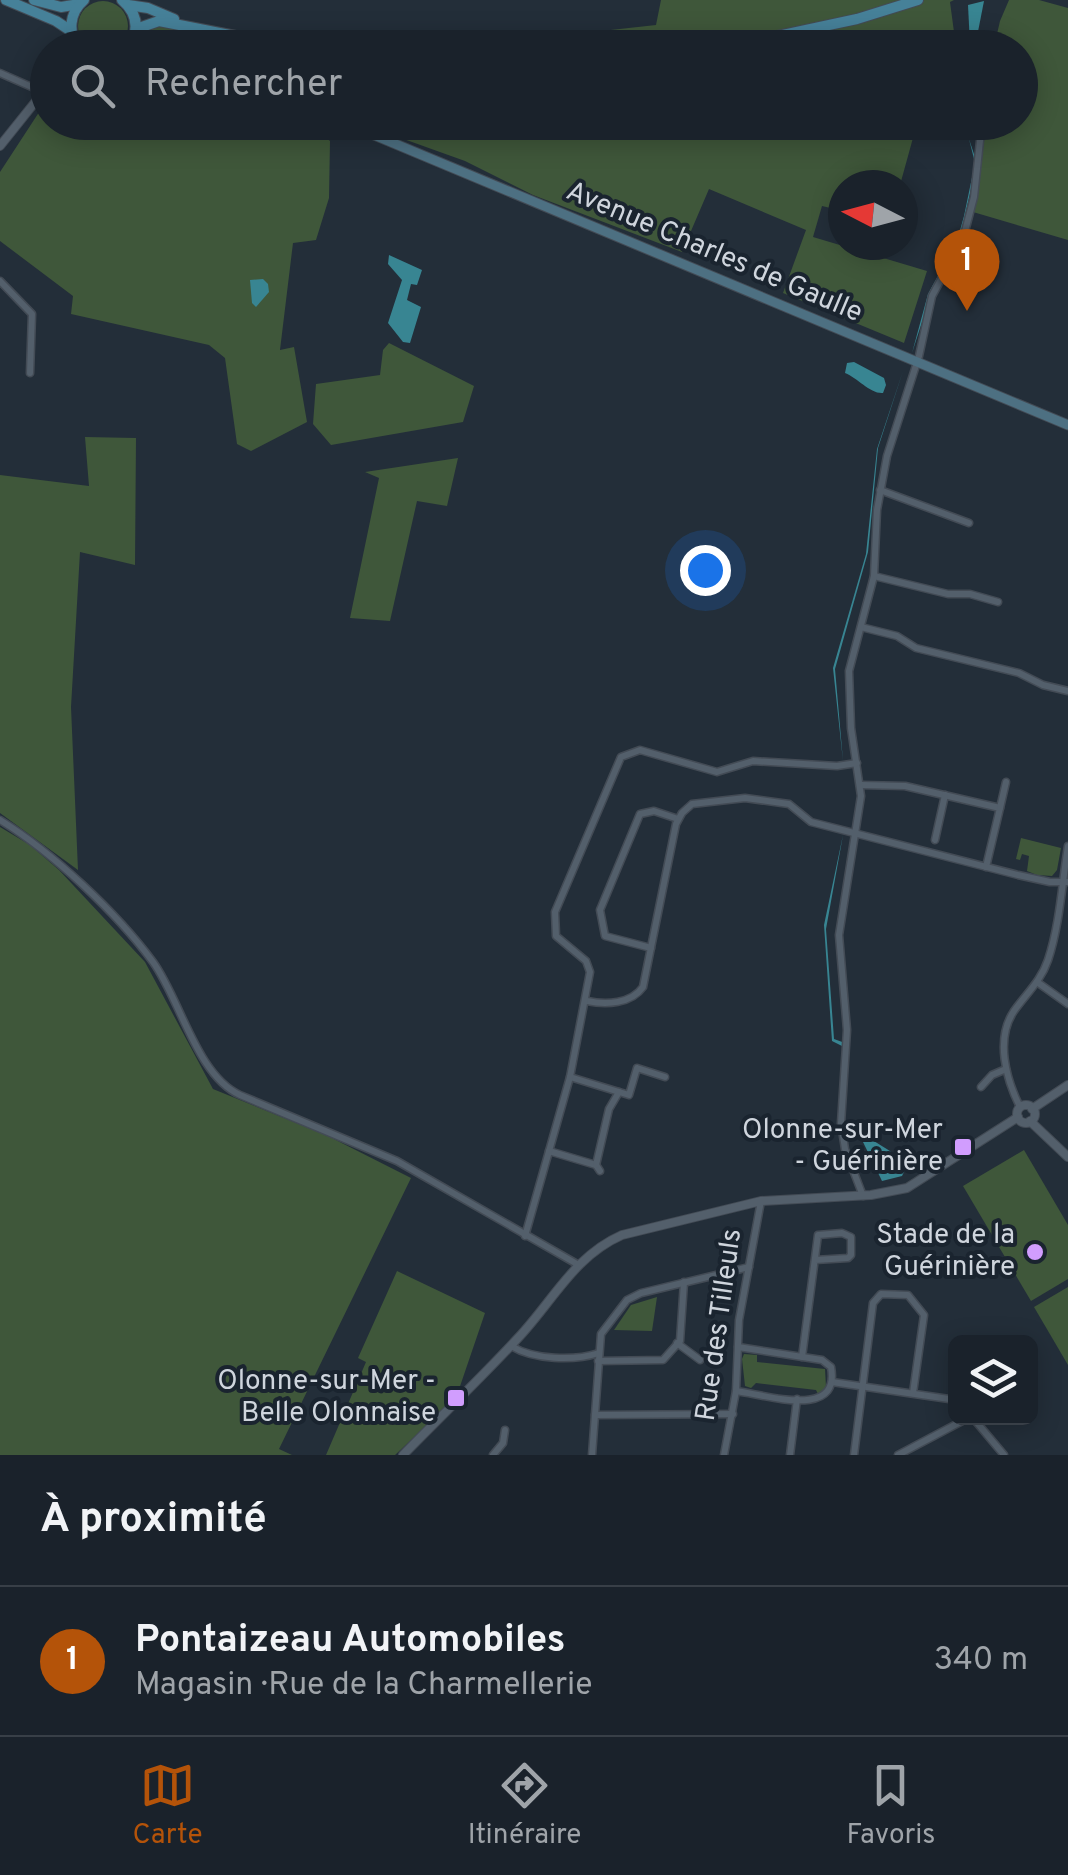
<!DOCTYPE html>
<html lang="fr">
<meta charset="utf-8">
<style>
:root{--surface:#1a222b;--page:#272f37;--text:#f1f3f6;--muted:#9fa4a9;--line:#383f47;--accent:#b45309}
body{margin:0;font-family:Overpass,sans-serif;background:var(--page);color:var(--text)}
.controls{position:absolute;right:30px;bottom:30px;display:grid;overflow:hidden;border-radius:15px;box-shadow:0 5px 25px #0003}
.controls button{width:90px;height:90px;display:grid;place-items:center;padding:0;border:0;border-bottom:2px solid var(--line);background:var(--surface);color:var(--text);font:50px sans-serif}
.compass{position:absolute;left:828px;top:170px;width:90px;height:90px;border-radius:50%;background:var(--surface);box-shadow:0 5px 25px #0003;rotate:276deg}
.you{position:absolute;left:705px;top:570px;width:35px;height:35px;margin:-25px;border:8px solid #fff;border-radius:50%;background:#1a73e8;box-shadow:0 0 0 15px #1a73e833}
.badge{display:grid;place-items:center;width:65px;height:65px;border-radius:50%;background:var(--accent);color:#fff;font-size:32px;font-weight:700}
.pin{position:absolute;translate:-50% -82px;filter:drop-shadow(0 2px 5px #0008)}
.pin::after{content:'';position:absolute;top:52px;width:35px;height:30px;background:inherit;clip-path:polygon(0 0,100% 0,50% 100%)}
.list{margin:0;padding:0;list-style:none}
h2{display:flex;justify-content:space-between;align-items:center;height:130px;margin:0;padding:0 40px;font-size:42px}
h2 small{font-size:32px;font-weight:400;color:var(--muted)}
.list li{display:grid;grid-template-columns:65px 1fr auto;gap:30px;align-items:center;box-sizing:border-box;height:150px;padding:0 40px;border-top:2px solid var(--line)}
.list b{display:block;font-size:38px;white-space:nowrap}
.list p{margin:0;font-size:32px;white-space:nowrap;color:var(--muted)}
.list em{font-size:32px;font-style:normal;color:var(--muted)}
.icon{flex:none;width:55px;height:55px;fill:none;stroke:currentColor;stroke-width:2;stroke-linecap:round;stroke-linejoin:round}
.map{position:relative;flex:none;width:1068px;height:1455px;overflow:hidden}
.search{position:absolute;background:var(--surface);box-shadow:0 5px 25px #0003;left:30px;right:30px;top:30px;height:110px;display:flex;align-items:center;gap:25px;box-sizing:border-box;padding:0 35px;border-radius:55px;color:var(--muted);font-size:38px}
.sheet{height:280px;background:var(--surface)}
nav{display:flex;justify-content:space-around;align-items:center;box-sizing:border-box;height:140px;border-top:2px solid var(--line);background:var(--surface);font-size:28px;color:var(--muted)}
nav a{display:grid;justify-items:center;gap:5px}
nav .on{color:var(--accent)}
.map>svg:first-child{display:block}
.green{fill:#3f573a}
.water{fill:#388592}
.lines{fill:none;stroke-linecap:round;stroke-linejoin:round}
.minor-casing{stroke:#434b55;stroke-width:9}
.tertiary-casing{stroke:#434b55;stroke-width:10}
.secondary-casing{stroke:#434b55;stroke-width:11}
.primary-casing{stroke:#434b55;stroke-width:12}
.minor{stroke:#535f6b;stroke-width:6}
.tertiary{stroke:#535f6b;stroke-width:8}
.secondary{stroke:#4d7082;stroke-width:9}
.primary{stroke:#468199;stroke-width:10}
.poi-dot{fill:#d19dfe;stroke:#1a242f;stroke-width:4}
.labels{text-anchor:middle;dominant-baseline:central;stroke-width:8;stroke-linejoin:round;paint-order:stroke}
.street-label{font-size:28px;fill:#cfd5dd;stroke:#1a242f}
.poi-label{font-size:28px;fill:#cfd5dd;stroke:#1a242f;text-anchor:end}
</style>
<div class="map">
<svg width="1068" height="1455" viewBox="0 0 1068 1455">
<rect width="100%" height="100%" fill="#232e39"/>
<g class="green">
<polygon points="661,0 954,0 950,2 956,47 539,48 538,38 656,25"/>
<polygon points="1009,0 1039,0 1068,8 1068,240 973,212 987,123 1020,122 1020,48 994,47 1000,21"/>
<circle cx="103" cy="26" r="25"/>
<polygon points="160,26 265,47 141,48 148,30"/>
<polygon points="47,100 48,122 299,122 316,129 330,141 329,198 316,240 293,243 280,350 294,347 307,422 251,451 237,444 225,358 209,345 71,314 73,296 0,241 0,172"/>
<polygon points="961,122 962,132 916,127 900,185 843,185 843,211 822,206 813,237 927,271 904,343 783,293 806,230 709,189 682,252 533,195 465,161 359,123"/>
<polygon points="389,343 474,386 463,422 331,445 313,424 316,384 380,375 383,350"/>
<polygon points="85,437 136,438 135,565 80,552 71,707 78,870 0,813 0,475 89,486"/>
<polygon points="458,458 447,506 417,501 390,621 350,618 379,478 365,472"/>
<polygon points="0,827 30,845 59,870 145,962 213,1089 328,1136 411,1178 279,1449 292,1455 0,1455"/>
<polygon points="1021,838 1061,848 1057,870 1052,876 1037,875 1027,871 1029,856 1022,854 1020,860 1016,859"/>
<polygon points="1024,1150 1068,1225 1068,1279 1031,1301 963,1186"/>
<polygon points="397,1271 485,1313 456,1398 395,1455 326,1455 366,1362 358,1358"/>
<polygon points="1068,1287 1068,1365 1034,1307"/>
<polygon points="657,1297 652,1331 614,1330 631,1305"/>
<polygon points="744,1354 757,1355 757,1362 825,1369 826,1387 819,1396 816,1390 756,1383 751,1388 745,1386 742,1359"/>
</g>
<g class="water">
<polygon points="984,1 975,47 970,45 968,5"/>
<polygon points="965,123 973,123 968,136 977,163 959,241 932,291 912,353 928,294 957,241 964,216 975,163"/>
<polygon points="389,255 422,270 417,285 411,284 407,300 421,307 410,343 403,342 388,323 402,280 388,264"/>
<polygon points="263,279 268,284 269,292 256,307 252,303 250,280"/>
<path d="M854,362L884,378L886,385L883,393C870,394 858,378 845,373L847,363Z"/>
<polygon points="903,371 878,448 868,552 835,669 843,761 833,668 866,554 877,449"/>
<polygon points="843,835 826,929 834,1039 845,1043 844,1047 832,1041 824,925"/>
<polygon points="869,1138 898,1156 905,1170 902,1176 882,1181 863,1142"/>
</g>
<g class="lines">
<g class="minor-casing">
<g id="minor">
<polyline points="0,73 43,92"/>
<polyline points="0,281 32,314 30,373"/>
<polyline points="880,490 969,523"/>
<polyline points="874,576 948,594 970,594 998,602"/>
<polyline points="861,627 897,636 916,648 1019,673 1043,685 1068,691"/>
<polyline points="861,785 905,786 1000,808 986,867"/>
<polyline points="1000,808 1006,782"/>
<path d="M0,820C52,852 117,913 153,962C180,999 197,1076 240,1095L397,1161L577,1264"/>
<polyline points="935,840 945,795"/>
<polyline points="651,948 605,936 600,910 640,814 654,811 678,819"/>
<polyline points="1037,982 1068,1004"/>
<path d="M587,1001C606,1005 631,1004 643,987L676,824L682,813L692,804L745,798L789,804L811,822L1018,875L1050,882H1068"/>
<polyline points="570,1077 629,1095 637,1068 665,1077"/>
<polyline points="981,1087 992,1075 1006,1069"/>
<path d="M1020,1107C1006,1079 995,1039 1014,1011C1026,994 1041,981 1048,960C1060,924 1062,883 1068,846"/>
<polyline points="549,1151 596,1165 600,1171"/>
<polyline points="596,1165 609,1109 619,1092"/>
<polyline points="863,1196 845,1149 841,1123 847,1030 839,935 861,796 851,728 849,671 874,576 877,510 887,456 919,356 932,296 963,239 974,197 982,122"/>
<polyline points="525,1236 570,1077 590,972 586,961 556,936 555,912 621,757 640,750 717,772 753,761 837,766 857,763"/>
<polyline points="677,1343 700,1360"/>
<path d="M511,1346C534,1360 574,1361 599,1353"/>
<polyline points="802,1357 818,1235 842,1233 851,1237 851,1255 848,1258 815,1260"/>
<polyline points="598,1361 663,1360 680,1341 684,1282"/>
<polyline points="832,1382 956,1400"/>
<path d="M736,1391C767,1395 841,1420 831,1367L822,1360L738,1347"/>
<polyline points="595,1415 733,1414"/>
<polyline points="973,1418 1004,1455"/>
<polyline points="493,1455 503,1443 505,1430"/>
<polyline points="592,1455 601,1334 627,1300 641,1293 749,1267"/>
<polyline points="724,1455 736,1391 739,1320 761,1201"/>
<polyline points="790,1455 797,1399"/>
<polyline points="854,1455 873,1303 881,1294 908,1295 924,1315 913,1393"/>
<polyline points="898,1455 968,1418"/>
</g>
</g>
<g class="tertiary-casing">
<g id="tertiary">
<polyline points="0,146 48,86"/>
<circle cx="1026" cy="1114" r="9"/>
<polyline points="1032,1109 1068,1085"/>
<polyline points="1030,1121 1068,1157"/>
<path d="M403,1455C441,1416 481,1378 518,1338C553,1301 574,1256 622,1235L761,1201L871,1195L907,1188L1018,1117"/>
</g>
</g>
<g class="secondary-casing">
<polyline id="secondary" points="343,122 1068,425"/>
</g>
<g class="primary-casing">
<g id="primary">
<polyline points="6,0 56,21 71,31"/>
<polyline points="34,0 61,7 79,4"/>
<path d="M122,0C138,14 140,30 128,48"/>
<polyline points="128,5 148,8 174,19"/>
<polyline points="136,29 159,21 297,48"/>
<path d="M78,48C68,32 69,13 84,0"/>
<polyline points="721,48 857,19 918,0"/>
</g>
</g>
<use href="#minor" class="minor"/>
<use href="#tertiary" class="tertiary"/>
<use href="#secondary" class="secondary"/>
<use href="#primary" class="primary"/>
</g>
<g class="poi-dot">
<rect x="953" y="1137" width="20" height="20" rx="5"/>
<circle cx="1035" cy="1252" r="10"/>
<rect x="446" y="1388" width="20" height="20" rx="5"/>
</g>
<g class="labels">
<g class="street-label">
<text transform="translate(714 253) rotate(23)">Avenue Charles de Gaulle</text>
<text transform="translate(720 1325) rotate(-82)">Rue des Tilleuls</text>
</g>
<g class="poi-label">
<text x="943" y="1131">Olonne-sur-Mer<tspan x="943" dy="32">- Guérinière</tspan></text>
<text x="1015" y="1236">Stade de la<tspan x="1015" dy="32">Guérinière</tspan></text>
<text x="436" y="1382">Olonne-sur-Mer -<tspan x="436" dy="32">Belle Olonnaise</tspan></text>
</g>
</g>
</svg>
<div class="controls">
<button><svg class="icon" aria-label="layers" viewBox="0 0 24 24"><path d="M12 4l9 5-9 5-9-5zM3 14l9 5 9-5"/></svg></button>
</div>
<svg class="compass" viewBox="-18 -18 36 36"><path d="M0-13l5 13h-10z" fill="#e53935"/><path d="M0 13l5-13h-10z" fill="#9fa4a9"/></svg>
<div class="you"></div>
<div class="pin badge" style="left:967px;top:311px">1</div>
<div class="search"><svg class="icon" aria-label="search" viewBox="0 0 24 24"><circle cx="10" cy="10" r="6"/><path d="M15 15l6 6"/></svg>Rechercher</div>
</div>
<section class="sheet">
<h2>À proximité<small></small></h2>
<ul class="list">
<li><span class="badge">1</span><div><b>Pontaizeau Automobiles</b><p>Magasin · Rue de la Charmellerie</p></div><em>340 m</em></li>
</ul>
</section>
<nav>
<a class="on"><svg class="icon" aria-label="map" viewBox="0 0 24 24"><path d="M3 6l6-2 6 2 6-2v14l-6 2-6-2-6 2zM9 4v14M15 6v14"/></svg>Carte</a>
<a><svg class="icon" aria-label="directions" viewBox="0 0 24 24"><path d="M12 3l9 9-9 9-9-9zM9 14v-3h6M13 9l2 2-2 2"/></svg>Itinéraire</a>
<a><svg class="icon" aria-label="saved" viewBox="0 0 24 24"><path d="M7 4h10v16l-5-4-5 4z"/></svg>Favoris</a>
</nav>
